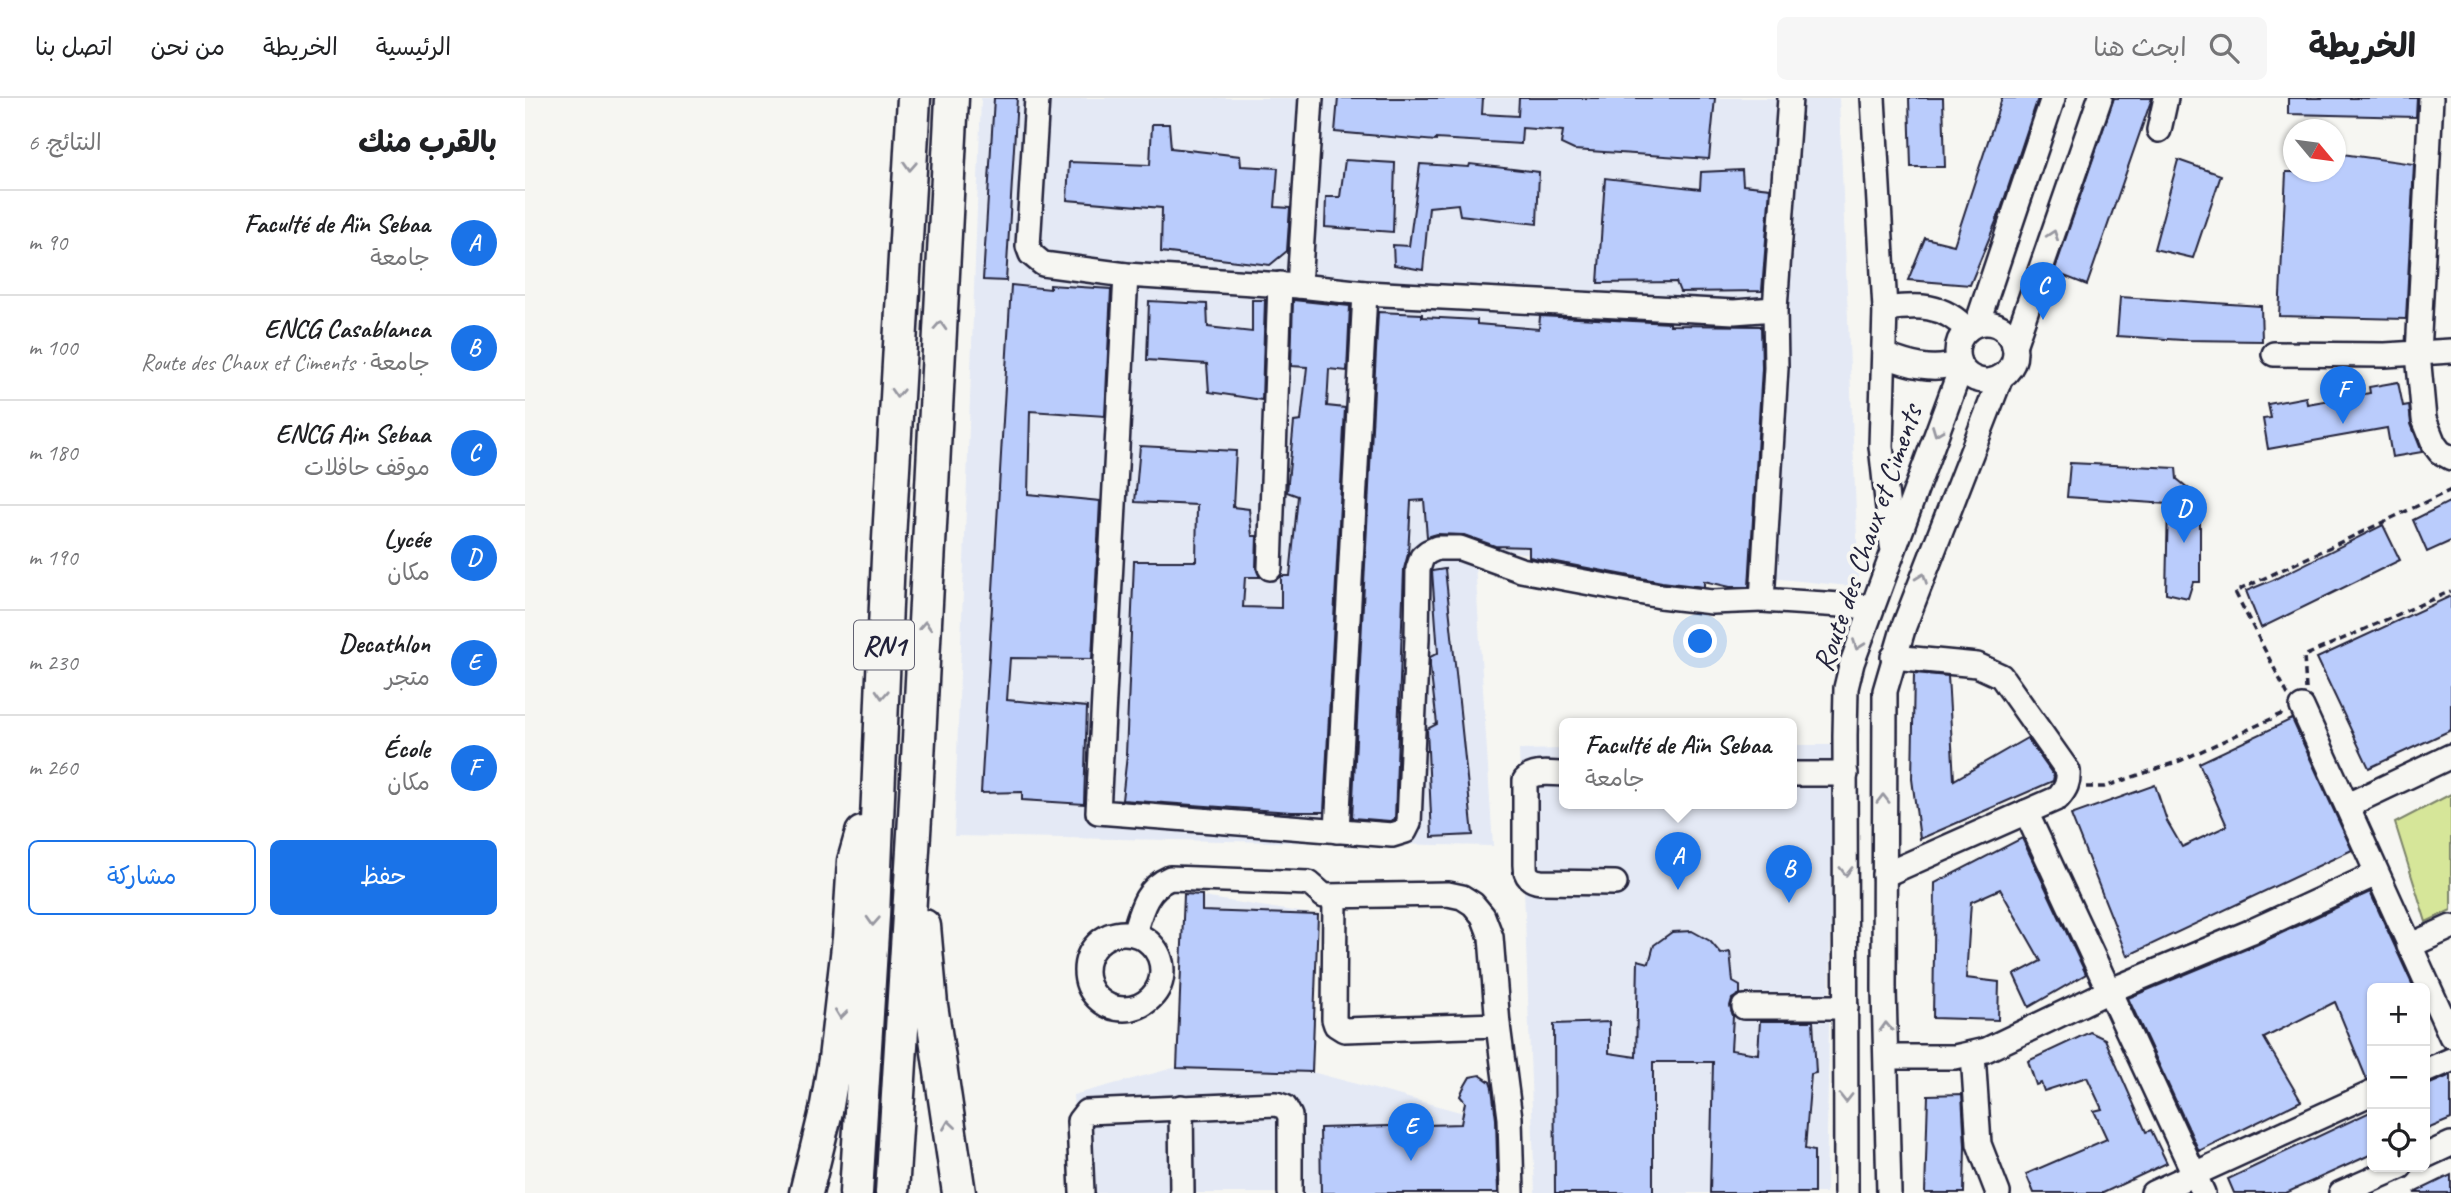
<!DOCTYPE html>
<html lang="ar">
<meta charset="utf-8">
<style>
:root{--surface:#fff;--page:#f6f6f6;--text:#202124;--muted:#757577;--line:#e0e0e0;--accent:#1a73e8}
body{margin:0;font-family:Caveat,"Playpen Sans Arabic",sans-serif;background:var(--page);color:var(--text);direction:rtl}
.controls{position:absolute;right:21px;bottom:21px;display:grid;overflow:hidden;border-radius:10px;box-shadow:0 2px 5px #0004}
.controls button{width:63px;height:63px;display:grid;place-items:center;padding:0;border:0;border-bottom:2px solid var(--line);background:var(--surface);color:var(--text);font:35px sans-serif}
.compass{position:absolute;left:1758px;top:21px;width:63px;height:63px;border-radius:50%;background:var(--surface);box-shadow:0 2px 5px #0004;rotate:119deg}
.you{position:absolute;left:1176px;top:544px;width:24px;height:24px;margin:-18px;border:5px solid #fff;border-radius:50%;background:#1a73e8;box-shadow:0 0 0 10px #1a73e833}
.badge{display:grid;place-items:center;width:46px;height:46px;border-radius:50%;background:var(--accent);color:#fff;font-size:23px;font-weight:700}
.pin{position:absolute;translate:-50% -58px;filter:drop-shadow(0 2px 4px #0008)}
.pin::after{content:'';position:absolute;top:37px;width:24px;height:21px;background:inherit;clip-path:polygon(0 0,100% 0,50% 100%)}
.popup{position:absolute;left:1034px;top:620px;width:238px;height:91px;box-sizing:border-box;display:grid;place-content:center;border-radius:10px;background:var(--surface);filter:drop-shadow(0 2px 5px #0005);font-size:23px;white-space:nowrap;color:var(--muted)}
.popup b{font-size:26px;color:var(--text)}
.popup::after{content:'';position:absolute;left:50%;top:100%;margin-left:-14px;border:14px solid transparent;border-top-color:var(--surface)}
.list{margin:0;padding:0;list-style:none}
h2{display:flex;justify-content:space-between;align-items:center;height:91px;margin:0;padding:0 28px;font-size:30px}
h2 small{font-size:23px;font-weight:400;color:var(--muted)}
.list li{display:grid;grid-template-columns:46px 1fr auto;gap:21px;align-items:center;box-sizing:border-box;height:105px;padding:0 28px;border-top:2px solid var(--line)}
.list b{display:block;font-size:26px;white-space:nowrap}
.list p{margin:0;font-size:23px;white-space:nowrap;color:var(--muted)}
.list em{font-size:23px;font-style:normal;color:var(--muted)}
.actions{display:flex;gap:14px;padding:21px 28px}
.actions a{flex:1;padding:16px 0;border:2px solid var(--accent);border-radius:10px;text-align:center;font-size:24px;color:var(--accent)}
.actions .main{background:var(--accent);color:#fff}
.icon{flex:none;width:38px;height:38px;fill:none;stroke:currentColor;stroke-width:2;stroke-linecap:round;stroke-linejoin:round}
.map{position:relative;flex:none;width:1926px;height:1095px;overflow:hidden;direction:ltr}
header{display:flex;align-items:center;gap:42px;box-sizing:border-box;height:98px;padding:0 35px;background:var(--surface);border-bottom:2px solid var(--line)}
header strong{font-size:33px}
nav{display:flex;gap:38px;margin-inline-start:auto;font-size:24px}
.search{width:490px;height:63px;background:var(--page);display:flex;align-items:center;gap:18px;box-sizing:border-box;padding:0 24px;border-radius:10px;color:var(--muted);font-size:26px}
main{display:flex}
aside{flex:1;background:var(--surface)}
.map>svg:first-child{display:block}
.built{fill:#e4e9f5}
.green{fill:#d6e699;stroke:#7c846a;stroke-width:2}
.building{fill:#baccfc;stroke:#22223b;stroke-width:2}
.lines{fill:none;stroke-linecap:round;stroke-linejoin:round}
.minor-casing{stroke:#22223b;stroke-width:28}
.highway-casing{stroke:#22223b;stroke-width:37}
.path{stroke:#22223b;stroke-width:3.5;stroke-dasharray:7 5;stroke-linecap:butt}
.minor{stroke:#f6f6f2;stroke-width:23}
.highway{stroke:#f6f6f2;stroke-width:32}
.oneway{stroke:#9797a0}
.labels{text-anchor:middle;dominant-baseline:central;stroke-width:7;stroke-linejoin:round;paint-order:stroke}
.shield{fill:#f6f6f2;stroke:#626272;stroke-width:2}
.shield-label{font-size:28px;font-weight:bold;fill:#22223b}
.street-label{font-size:30px;fill:#22223b;stroke:#f6f6f2}
</style>
<header>
<strong>الخريطة</strong>
<div class="search"><svg class="icon" aria-label="search" viewBox="0 0 24 24"><circle cx="10" cy="10" r="6"/><path d="M15 15l6 6"/></svg>ابحث هنا</div>
<nav><a>الرئيسية</a><a>الخريطة</a><a>من نحن</a><a>اتصل بنا</a></nav>
</header>
<main>
<div class="map">
<svg width="1926" height="1095" viewBox="0 0 1926 1095">
<rect width="100%" height="100%" fill="#f6f6f2"/>
<filter id="ink" filterUnits="userSpaceOnUse"><feTurbulence type="fractalNoise" baseFrequency=".0143" numOctaves="2"/><feDisplacementMap in="SourceGraphic" scale="14" xChannelSelector="R" yChannelSelector="G"/><feConvolveMatrix kernelMatrix="1 2 1 2 8 2 1 2 1" color-interpolation-filters="sRGB"/></filter>
<g filter="url(#ink)">
<g class="built">
<polygon points="456,0 1314,0 1334,489 949,450 968,748 429,738"/>
<polygon points="1267,647 1309,647 1301,1095 1010,1095 994,652 1039,651 1039,706 1267,706"/>
<polygon points="659,796 793,817 787,974 976,1025 979,1095 553,1095 548,997 652,969"/>
</g>
<polygon class="green" points="1926,696 1926,812 1901,824 1870,725"/>
<g class="building">
<polygon points="469,0 492,0 481,183 458,182"/>
<polygon points="813,0 958,0 957,16 993,18 994,0 1190,0 1184,61 1049,52 1036,46 1038,33 997,30 996,46 911,41 911,43 810,34"/>
<polygon points="1384,0 1418,0 1420,69 1386,69"/>
<polygon points="1477,0 1513,0 1475,114 1445,187 1383,182 1400,140 1429,147"/>
<polygon points="1589,0 1627,0 1562,187 1529,174"/>
<polygon points="1763,0 1892,0 1891,19 1763,16"/>
<polygon points="627,26 644,26 646,50 715,58 716,68 753,70 750,109 765,110 762,153 745,167 636,154 637,110 542,102 544,64 625,67"/>
<polygon points="1810,55 1889,66 1881,221 1754,218 1761,74 1810,74"/>
<polygon points="820,62 870,65 868,134 800,129 801,99 815,99"/>
<polygon points="1653,62 1696,77 1668,160 1629,151"/>
<polygon points="895,66 944,69 945,66 1014,74 1012,126 935,117 933,106 904,109 898,172 869,167 868,147 884,148"/>
<polygon points="1217,72 1218,87 1245,90 1237,193 1155,194 1151,184 1073,185 1080,80 1175,91 1176,74"/>
<polygon points="486,187 525,191 525,187 586,191 580,318 505,313 503,396 575,403 567,561 485,560 482,602 562,609 559,706 497,702 497,694 456,695"/>
<polygon points="1595,199 1736,208 1737,243 1658,242 1592,238"/>
<polygon points="727,202 740,202 737,302 684,294 682,266 622,262 624,203 682,206 683,229 727,234"/>
<polygon points="768,202 825,208 822,273 804,271 802,308 820,310 799,714 767,714 597,702 602,657 601,657 609,463 671,463 672,407 610,404 615,348 711,353 708,409 724,411 727,438 732,438 731,470 735,479 720,479 718,509 756,510 756,478 765,478 773,398 762,394 769,324 776,323 782,269 766,268"/>
<polygon points="853,214 897,216 897,219 952,222 952,226 1014,231 1015,218 1145,225 1145,227 1236,228 1237,270 1224,489 1205,489 1179,483 1179,489 1137,484 1004,459 1004,449 970,448 939,437 912,436 902,439 899,402 886,403 883,456 879,471 870,721 865,723 827,720"/>
<polygon points="1873,284 1878,308 1884,307 1886,326 1897,354 1867,359 1862,330 1743,351 1738,321 1746,320 1743,306 1781,299 1782,306 1845,295 1844,289"/>
<polygon points="1545,365 1651,370 1652,381 1663,390 1666,400 1675,401 1675,484 1668,484 1663,500 1641,495 1643,406 1542,399"/>
<polygon points="1926,403 1926,443 1902,454 1888,422"/>
<polygon points="1858,427 1875,462 1736,530 1721,493 1748,482"/>
<polygon points="920,471 948,737 907,739 902,631 912,626 905,568 905,559 913,555 907,473"/>
<polygon points="1926,498 1926,632 1844,670 1792,560"/>
<polygon points="1389,575 1423,578 1429,682 1502,640 1529,678 1528,683 1395,741 1387,681"/>
<polygon points="1767,621 1827,752 1602,858 1546,717 1630,687 1642,723 1657,749 1702,728 1674,665"/>
<polygon points="1497,740 1561,876 1504,909 1489,877 1516,863 1475,791 1446,804 1441,880 1474,884 1473,922 1408,920 1410,785"/>
<polygon points="1845,794 1889,890 1847,890 1847,981 1842,982 1810,904 1739,940 1776,1003 1674,1053 1603,900 1731,847"/>
<polygon points="659,796 677,797 677,813 793,817 787,974 652,970"/>
<polygon points="1167,833 1185,843 1196,856 1205,854 1208,884 1215,888 1215,896 1207,901 1205,908 1208,918 1206,952 1233,956 1235,923 1288,923 1291,975 1286,976 1280,1051 1289,1053 1289,1095 1185,1095 1188,964 1128,964 1128,1095 1030,1095 1029,926 1084,924 1084,955 1111,959 1113,862 1124,865 1129,847 1147,834"/>
<polygon points="1565,934 1580,941 1621,1034 1626,1032 1642,1065 1578,1095 1509,1095 1501,1076 1582,1041 1569,1013 1577,1011 1562,979 1519,993 1516,985 1511,987 1503,963"/>
<polygon points="955,977 965,984 967,990 971,1021 973,1095 796,1095 795,1030 936,1026 940,1004 935,998 938,991 945,979"/>
<polygon points="1926,977 1926,1021 1900,1032 1900,988"/>
<polygon points="1437,996 1440,1048 1439,1095 1400,1095 1403,997"/>
<polygon points="1847,1013 1847,1056 1761,1095 1709,1095 1703,1081"/>
<polygon points="1926,1077 1926,1095 1889,1095"/>
</g>
<g class="lines">
<g class="minor-casing">
<g id="minor">
<polyline points="512,0 503,148 506,156 518,166 601,177 774,188 840,195 1209,214 1250,211"/>
<polyline points="1265,0 1250,211 1251,270 1237,502 1347,509"/>
<polyline points="1348,0 1360,211 1356,348 1367,447"/>
<polyline points="1906,0 1893,256 1899,321 1909,346 1915,354 1926,360"/>
<polyline points="1634,32 1641,0"/>
<polyline points="601,177 573,714 867,737 880,733 884,725 892,540 893,471 897,459 903,454 912,450 935,450 996,472 1135,498 1187,504 1237,502"/>
<polyline points="774,188 786,0"/>
<path d="M1360,211C1392,207 1418,205 1442,232"/>
<circle cx="1461" cy="254" r="29"/>
<polyline points="1452,226 1528,0"/>
<polyline points="1489,248 1575,0"/>
<polyline points="1749,256 1860,257 1926,253"/>
<path d="M1359,257C1384,267 1408,274 1434,265"/>
<polyline points="745,470 755,186"/>
<polyline points="1777,609 1926,938"/>
<path d="M1039,676C1026,676 1009,672 1000,682V767C1000,778 1006,783 1016,784L1090,785"/>
<polyline points="1267,676 1321,676"/>
<polyline points="1823,707 1926,658"/>
<polyline points="1501,714 1678,1095"/>
<polyline points="812,733 840,195"/>
<path d="M1359,777L1533,700C1541,691 1544,684 1543,673L1476,578L1452,567L1368,559"/>
<polyline points="810,799 809,921 811,927 819,932 973,927"/>
<circle cx="599" cy="873" r="38"/>
<path d="M609,835C616,812 621,790 645,780L784,785L799,798L923,796L937,799L948,806L958,818L966,839L973,927L985,1020L987,1095"/>
<polyline points="1884,848 1926,829"/>
<polyline points="1219,909 1321,909"/>
<polyline points="1448,956 1454,1046 1473,1095"/>
<polyline points="1362,959 1430,959 1461,952 1584,893 1725,834 1851,776"/>
<polyline points="1900,973 1926,962"/>
<polyline points="656,1009 657,1095"/>
<polyline points="1900,1058 1926,1046"/>
<polyline points="557,1095 554,1023 561,1014 751,1006 760,1009 765,1018 765,1095"/>
<polyline points="1321,1095 1320,637 1321,590 1327,565 1436,270"/>
<polyline points="1364,1095 1359,891 1360,593 1379,528 1476,279"/>
<polyline points="1628,1095 1847,995"/>
<polyline points="1816,1095 1875,1069"/>
</g>
</g>
<g class="highway-casing">
<g id="highway">
<polyline points="399,828 406,907 434,1095"/>
<polyline points="281,1095 301,1013 310,961 324,840 329,763 337,735"/>
<polyline points="331,1095 348,818 363,459 389,0"/>
<polyline points="367,1095 390,719 427,0"/>
</g>
</g>
<g class="path">
<polyline points="1781,591 1779,558 1926,493"/>
<polyline points="1763,597 1710,494 1926,392"/>
<polyline points="1561,689 1579,689 1657,662 1759,615"/>
</g>
<use href="#minor" class="minor"/>
<use href="#highway" class="highway"/>
</g>
<defs><path id="oneway-chevron" d="M-2-3.5L2.5 0L-2 3.5" fill="none" stroke-width="1.6" stroke-linecap="round" stroke-linejoin="round" transform="scale(1.75)"/></defs>
<g class="oneway">
<use href="#oneway-chevron" transform="translate(385 68) rotate(93)"/>
<use href="#oneway-chevron" transform="translate(1528 137) rotate(-71)"/>
<use href="#oneway-chevron" transform="translate(415 228) rotate(-87)"/>
<use href="#oneway-chevron" transform="translate(372 295) rotate(93)"/>
<use href="#oneway-chevron" transform="translate(1412 333) rotate(111)"/>
<use href="#oneway-chevron" transform="translate(1397 480) rotate(-69)"/>
<use href="#oneway-chevron" transform="translate(400 528) rotate(-87)"/>
<use href="#oneway-chevron" transform="translate(1333 547) rotate(110)"/>
<use href="#oneway-chevron" transform="translate(357 596) rotate(93)"/>
<use href="#oneway-chevron" transform="translate(1358 701) rotate(-90)"/>
<use href="#oneway-chevron" transform="translate(1321 773) rotate(90)"/>
<use href="#oneway-chevron" transform="translate(348 823) rotate(93)"/>
<use href="#oneway-chevron" transform="translate(316 916) rotate(97)"/>
<use href="#oneway-chevron" transform="translate(1361 929) rotate(-92)"/>
<use href="#oneway-chevron" transform="translate(1321 1000) rotate(90)"/>
<use href="#oneway-chevron" transform="translate(424 1027) rotate(-98)"/>
</g>
</g>
<g class="labels">
<rect class="shield" x="329" y="522.5" width="60" height="49" rx="5"/>
<g class="shield-label">
<text x="359" y="547">RN1</text>
</g>
<g class="street-label">
<text transform="translate(1342 440) rotate(-71)">Route des Chaux et Ciments</text>
</g>
</g>
</svg>
<div class="controls">
<button>+</button>
<button>−</button>
<button><svg class="icon" aria-label="locate" viewBox="0 0 24 24"><circle cx="12" cy="12" r="6"/><path d="M12 2v4M12 18v4M2 12h4M18 12h4"/></svg></button>
</div>
<svg class="compass" viewBox="-18 -18 36 36"><path d="M0-13l5 13h-10z" fill="#e53935"/><path d="M0 13l5-13h-10z" fill="#757577"/></svg>
<div class="you"></div>
<div class="pin badge" style="left:1153px;top:792px">A</div>
<div class="popup"><b>Faculté de Aïn Sebaa</b>جامعة</div>
<div class="pin badge" style="left:1264px;top:805px">B</div>
<div class="pin badge" style="left:1518px;top:222px">C</div>
<div class="pin badge" style="left:1659px;top:445px">D</div>
<div class="pin badge" style="left:886px;top:1063px">E</div>
<div class="pin badge" style="left:1818px;top:326px">F</div>
</div>
<aside>
<h2>بالقرب منك<small>النتائج: 6</small></h2>
<ul class="list">
<li><span class="badge">A</span><div><b>Faculté de Aïn Sebaa</b><p>جامعة</p></div><em>90 m</em></li>
<li><span class="badge">B</span><div><b>ENCG Casablanca</b><p>جامعة · Route des Chaux et Ciments</p></div><em>100 m</em></li>
<li><span class="badge">C</span><div><b>ENCG Ain Sebaa</b><p>موقف حافلات</p></div><em>180 m</em></li>
<li><span class="badge">D</span><div><b>Lycée</b><p>مكان</p></div><em>190 m</em></li>
<li><span class="badge">E</span><div><b>Decathlon</b><p>متجر</p></div><em>230 m</em></li>
<li><span class="badge">F</span><div><b>École</b><p>مكان</p></div><em>260 m</em></li>
</ul>
<div class="actions"><a class="main">حفظ</a><a>مشاركة</a></div>
</aside>
</main>
